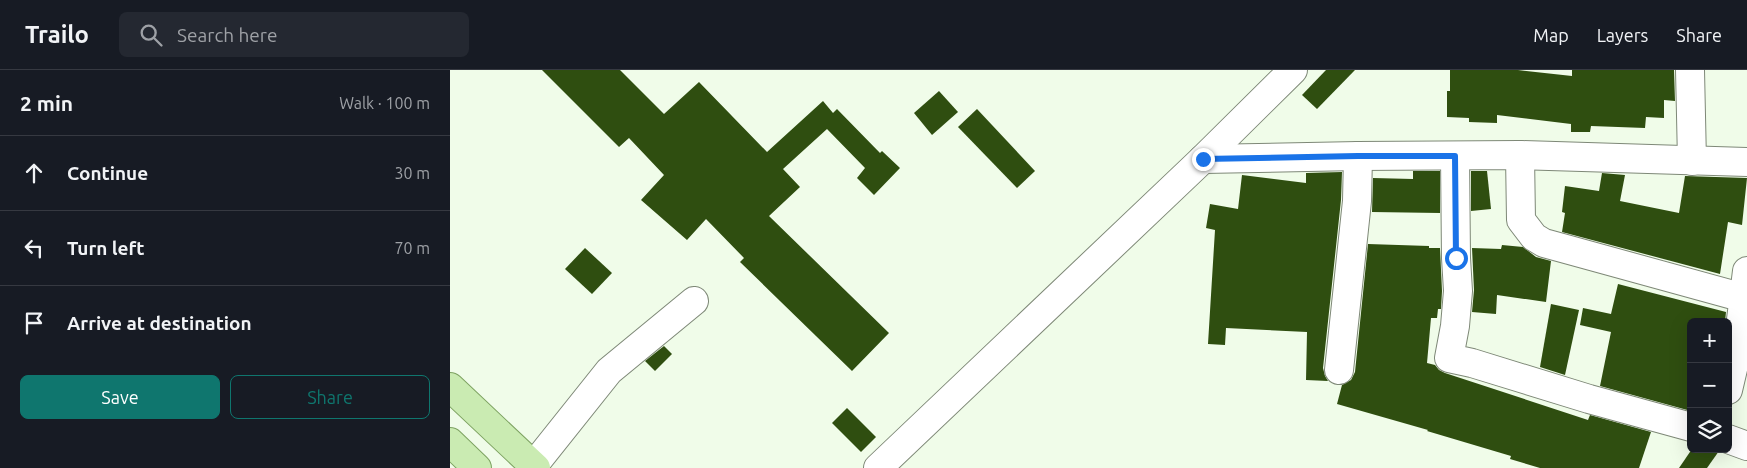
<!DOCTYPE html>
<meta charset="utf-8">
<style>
:root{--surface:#171b24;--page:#242831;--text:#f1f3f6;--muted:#9ea1a6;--line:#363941;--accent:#0f766e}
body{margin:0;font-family:Ubuntu,sans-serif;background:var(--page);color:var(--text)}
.controls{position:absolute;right:15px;bottom:15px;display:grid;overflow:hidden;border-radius:8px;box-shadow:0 5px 20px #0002}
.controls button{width:45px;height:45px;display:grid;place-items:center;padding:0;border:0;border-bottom:1px solid var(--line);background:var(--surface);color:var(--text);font:25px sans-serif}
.stop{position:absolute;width:15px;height:15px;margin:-11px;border:4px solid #1a73e8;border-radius:50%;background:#fff}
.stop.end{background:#1a73e8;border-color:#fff;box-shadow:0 1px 5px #0008}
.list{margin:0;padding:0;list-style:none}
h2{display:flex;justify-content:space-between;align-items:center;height:65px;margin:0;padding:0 20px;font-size:21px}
h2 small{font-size:16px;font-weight:400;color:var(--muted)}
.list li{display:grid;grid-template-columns:32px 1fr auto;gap:15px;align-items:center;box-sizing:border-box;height:75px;padding:0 20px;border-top:1px solid var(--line)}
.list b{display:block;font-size:19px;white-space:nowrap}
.list em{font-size:16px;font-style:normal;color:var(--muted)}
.actions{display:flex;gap:10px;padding:15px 20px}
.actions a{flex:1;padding:11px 0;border:1px solid var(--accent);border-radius:8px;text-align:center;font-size:18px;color:var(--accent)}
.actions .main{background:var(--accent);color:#fff}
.icon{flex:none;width:28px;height:28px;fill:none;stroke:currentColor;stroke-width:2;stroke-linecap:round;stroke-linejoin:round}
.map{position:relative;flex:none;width:1297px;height:398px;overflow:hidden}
header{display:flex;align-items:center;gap:30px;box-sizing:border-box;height:70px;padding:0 25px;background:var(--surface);border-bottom:1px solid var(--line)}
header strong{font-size:24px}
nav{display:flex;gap:28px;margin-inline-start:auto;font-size:18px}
.search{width:350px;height:45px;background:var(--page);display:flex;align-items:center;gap:12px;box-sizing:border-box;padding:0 18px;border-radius:8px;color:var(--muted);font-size:19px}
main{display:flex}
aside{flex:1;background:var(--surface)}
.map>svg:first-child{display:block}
.building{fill:#2f4e10}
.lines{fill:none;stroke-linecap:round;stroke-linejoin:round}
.minor-casing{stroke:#7e8877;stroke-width:30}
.major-casing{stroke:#7da261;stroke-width:30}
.minor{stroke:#fff;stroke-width:28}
.major{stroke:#caebb2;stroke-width:28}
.route{stroke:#1a73e8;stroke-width:6}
</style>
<header>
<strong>Trailo</strong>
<div class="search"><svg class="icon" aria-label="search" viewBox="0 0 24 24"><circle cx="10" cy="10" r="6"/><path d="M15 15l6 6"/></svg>Search here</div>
<nav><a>Map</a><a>Layers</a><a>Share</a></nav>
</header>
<main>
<aside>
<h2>2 min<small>Walk · 100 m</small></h2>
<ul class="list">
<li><svg class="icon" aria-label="ahead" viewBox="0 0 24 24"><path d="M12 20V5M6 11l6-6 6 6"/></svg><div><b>Continue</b></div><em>30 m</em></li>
<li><svg class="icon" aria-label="left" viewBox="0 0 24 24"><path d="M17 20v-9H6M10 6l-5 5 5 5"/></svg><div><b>Turn left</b></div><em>70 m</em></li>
<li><svg class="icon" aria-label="arrive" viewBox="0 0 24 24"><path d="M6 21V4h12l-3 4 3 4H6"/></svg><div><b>Arrive at destination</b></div></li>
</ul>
<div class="actions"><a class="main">Save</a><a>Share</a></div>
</aside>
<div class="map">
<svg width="1297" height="398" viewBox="0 0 1297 398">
<rect width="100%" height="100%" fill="#f0fce9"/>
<g class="building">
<polygon points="92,0 170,0 214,44 249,12 317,82 373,31 383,43 387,39 430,83 432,81 450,98 424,125 407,108 415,98 377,59 333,99 350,117 319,146 439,263 402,301 290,192 294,188 256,149 237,170 191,130 214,105 179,68 169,77"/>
<polygon points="876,0 905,0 867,39 852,25"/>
<polygon points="1000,0 1068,0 1122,6 1122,0 1224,0 1225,31 1214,30 1214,48 1196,47 1195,58 1141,56 1140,62 1121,62 1121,54 1047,45 1047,53 1019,52 1019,48 997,47 997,21 1000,21"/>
<polygon points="489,21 508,42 482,65 464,43"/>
<polygon points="527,39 585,101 567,118 508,57"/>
<polygon points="963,101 990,101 990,143 922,142 923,108 963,109"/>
<polygon points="1021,101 1037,101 1041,139 1021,141"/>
<polygon points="892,102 891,130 873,298 875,306 878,311 856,310 857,262 776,258 775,275 758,274 765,160 756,158 760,134 788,139 792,105 856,113 856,103"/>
<polygon points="1152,103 1175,105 1170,131 1229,143 1235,106 1297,108 1292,155 1278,152 1270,204 1112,162 1115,143 1112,142 1115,116 1149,121"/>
<polygon points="918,174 979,176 979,178 990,178 992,221 991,239 988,239 987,248 981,248 977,293 985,295 989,300 995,303 1138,350 1140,345 1201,362 1189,398 1090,398 1060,389 1061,386 977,361 978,360 887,334 892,315 901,310 905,302"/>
<polygon points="1052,175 1073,177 1086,187 1101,191 1096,232 1047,225 1046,244 1022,242 1024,220 1022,178 1051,179"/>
<polygon points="135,178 162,203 142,224 115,199"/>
<polygon points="1168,214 1276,242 1275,252 1241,252 1241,341 1150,316 1161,262 1130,255 1133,238 1161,244"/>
<polygon points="1101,234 1129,240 1115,305 1090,297"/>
<polygon points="214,276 222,284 205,301 195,291"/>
<polygon points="397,338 426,367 411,382 382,353"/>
<polygon points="1242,379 1266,379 1269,381 1257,398 1229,398"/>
</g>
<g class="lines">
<g class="minor-casing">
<g id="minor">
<polyline points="1240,0 1242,91"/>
<polyline points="1070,85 1071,150 1084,167 1094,173 1294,228"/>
<polyline points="1005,86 1006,188 1008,221 1005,256 999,288 1022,293 1139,329 1241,357"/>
<polyline points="753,89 908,86 1070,85 1297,92"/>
<polyline points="889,300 907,131 908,86"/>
<polyline points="1278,320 1287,282 1297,201"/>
<polyline points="1278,369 1297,376"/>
<polyline points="84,395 159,301 244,231"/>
<polyline points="428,398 753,89 843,0"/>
</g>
</g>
<g class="major-casing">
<g id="major">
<polyline points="0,317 86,398"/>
<polyline points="0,372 27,398"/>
</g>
</g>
<use href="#minor" class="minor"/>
<use href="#major" class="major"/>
</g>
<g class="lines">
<polyline class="route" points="753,89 908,86 1005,86 1006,188"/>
</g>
</svg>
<div class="controls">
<button>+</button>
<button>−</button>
<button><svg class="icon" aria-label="layers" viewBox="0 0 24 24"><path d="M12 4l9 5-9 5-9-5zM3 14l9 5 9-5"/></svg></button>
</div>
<div class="stop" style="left:1006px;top:188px"></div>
<div class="stop end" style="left:753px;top:89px"></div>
</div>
</main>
